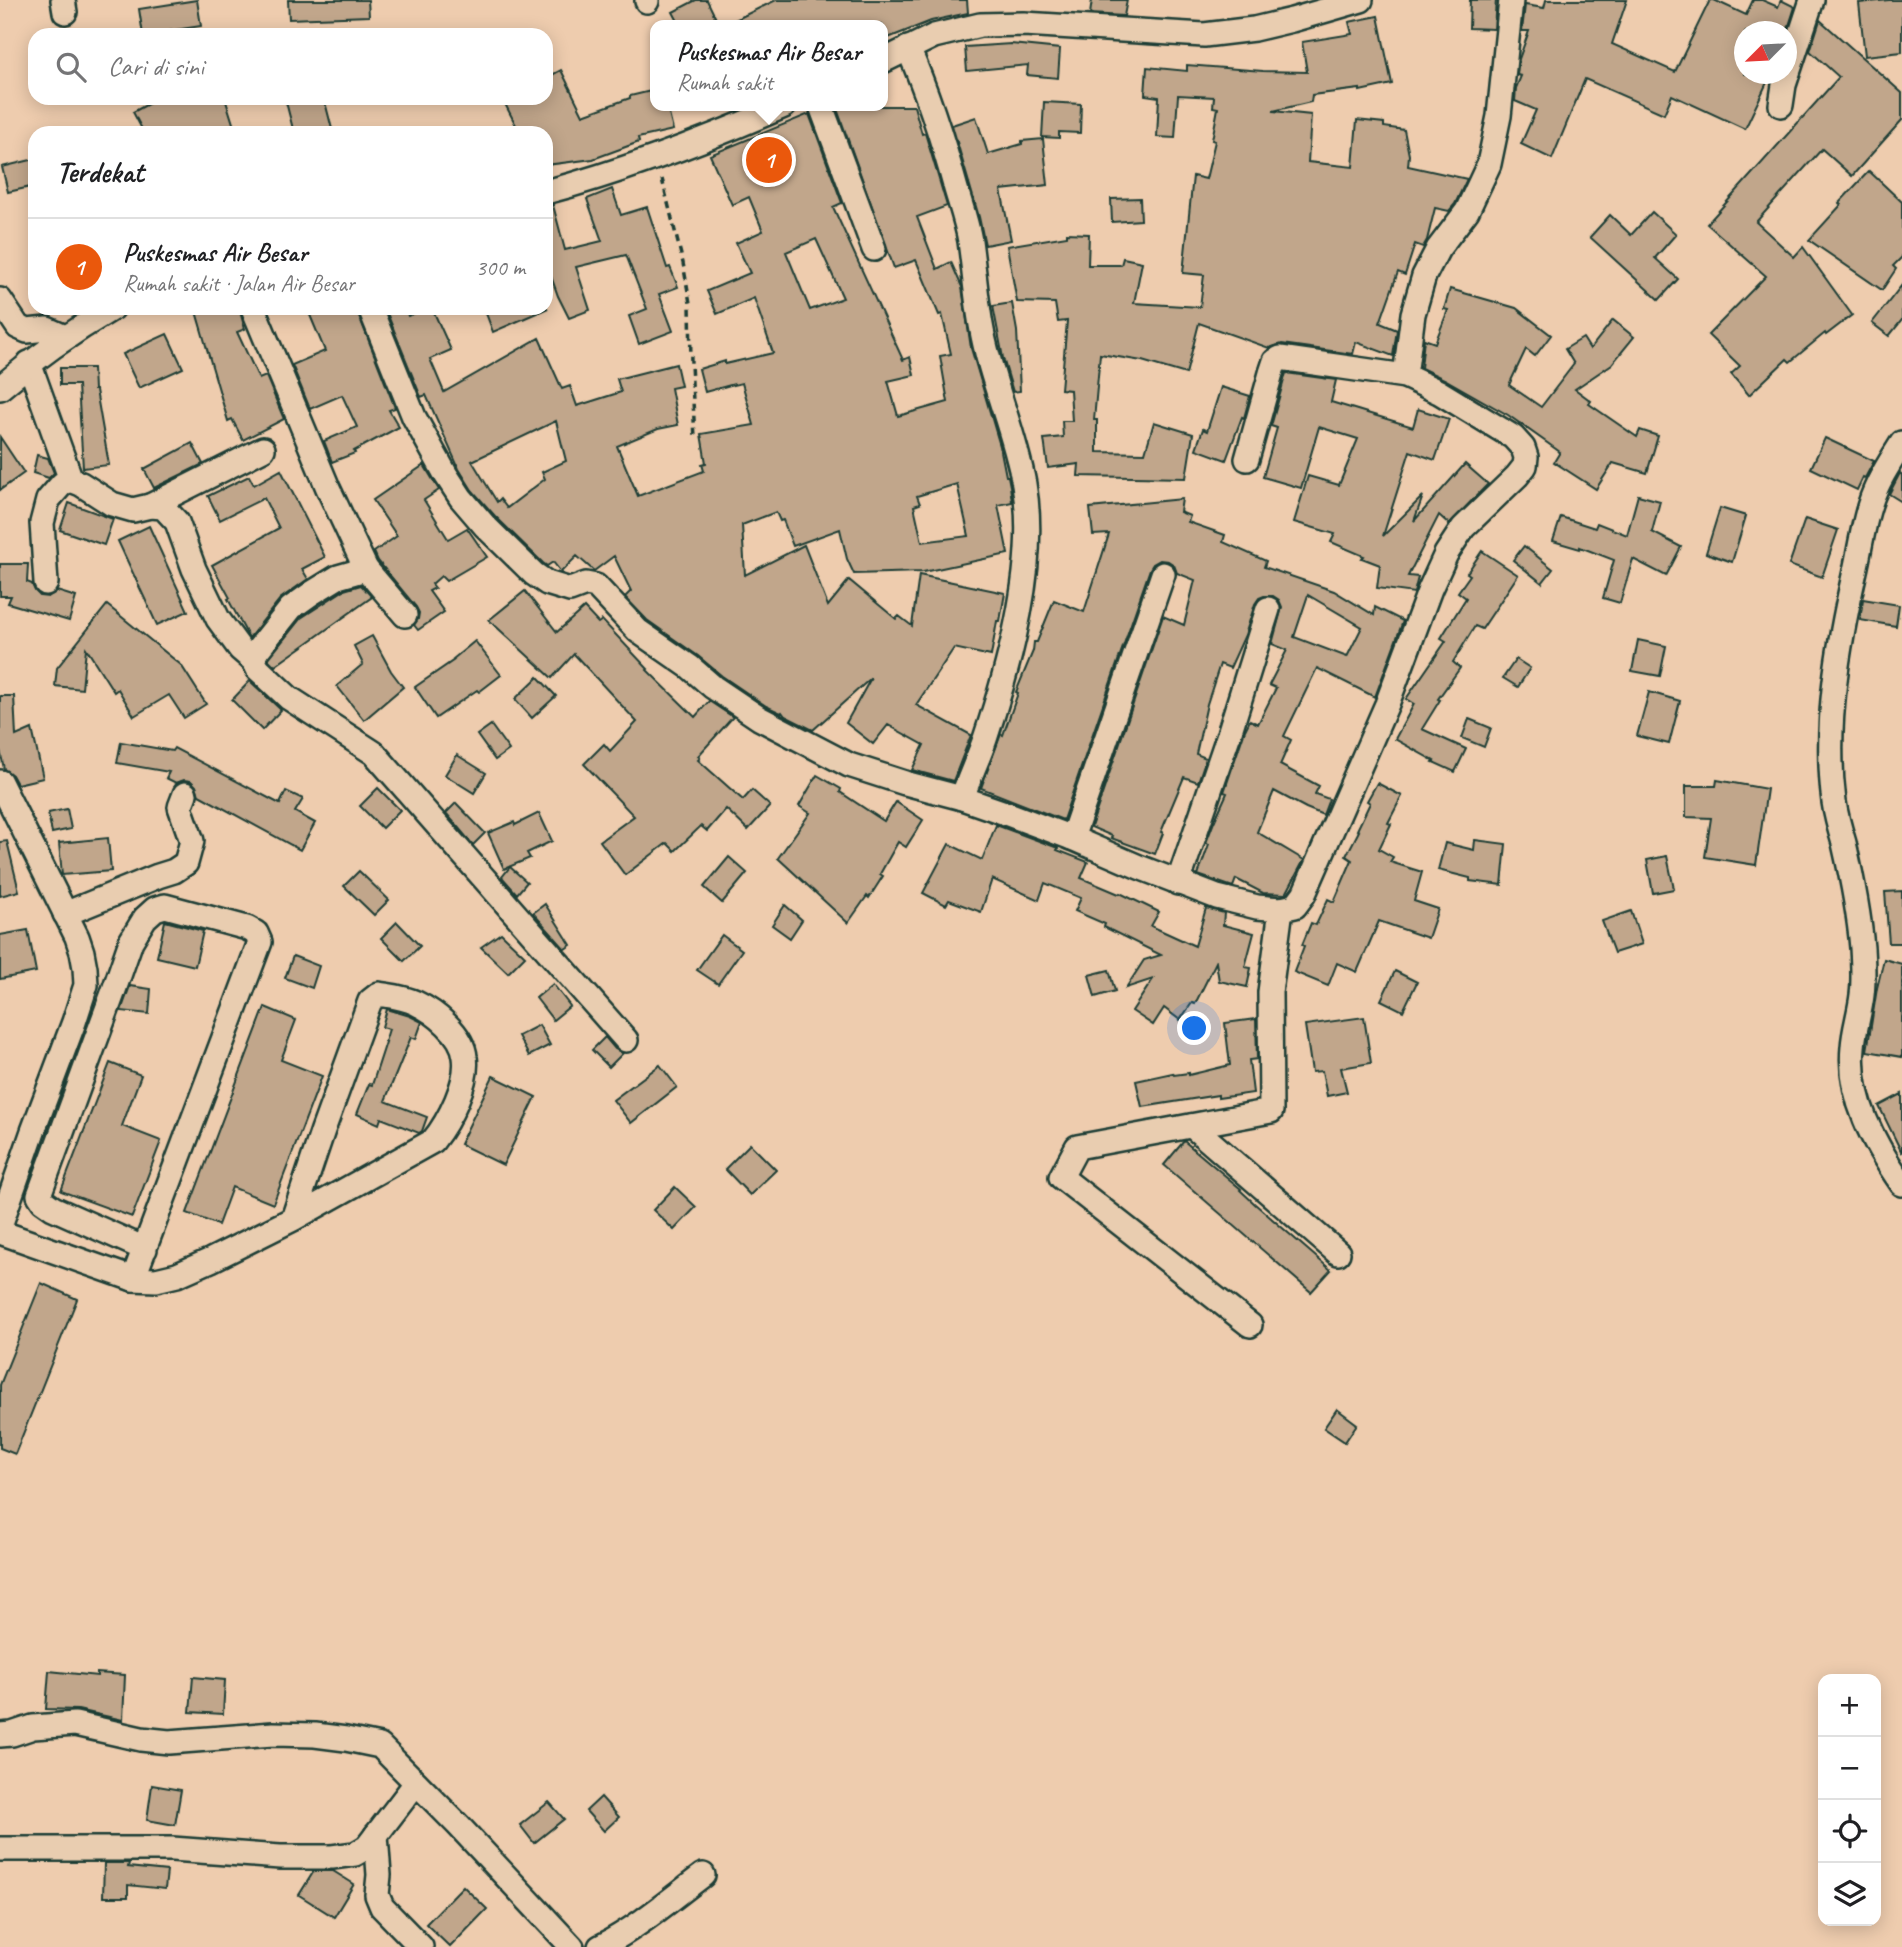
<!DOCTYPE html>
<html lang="id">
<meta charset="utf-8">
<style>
:root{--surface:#fff;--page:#f2f2f2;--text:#202124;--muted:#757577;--line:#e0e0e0;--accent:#ea580c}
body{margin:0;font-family:Caveat,sans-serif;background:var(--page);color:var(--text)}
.controls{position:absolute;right:21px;bottom:21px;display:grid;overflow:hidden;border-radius:14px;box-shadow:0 4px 18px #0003}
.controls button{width:63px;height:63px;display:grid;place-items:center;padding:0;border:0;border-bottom:2px solid var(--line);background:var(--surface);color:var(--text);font:35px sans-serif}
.compass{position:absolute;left:1734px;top:21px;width:63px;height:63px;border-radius:50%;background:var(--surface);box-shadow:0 4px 18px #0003;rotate:246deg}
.you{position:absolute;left:1195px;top:1029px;width:24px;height:24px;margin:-18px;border:5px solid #fff;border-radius:50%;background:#1a73e8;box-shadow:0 0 0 10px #1a73e833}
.badge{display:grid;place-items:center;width:46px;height:46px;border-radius:50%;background:var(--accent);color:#fff;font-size:23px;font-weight:700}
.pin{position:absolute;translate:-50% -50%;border:4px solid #fff;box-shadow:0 2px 7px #0006}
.popup{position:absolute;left:650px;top:20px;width:238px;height:91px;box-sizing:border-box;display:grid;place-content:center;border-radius:14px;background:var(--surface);filter:drop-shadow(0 2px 5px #0005);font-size:23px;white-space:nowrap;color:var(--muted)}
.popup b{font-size:26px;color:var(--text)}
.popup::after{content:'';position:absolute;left:50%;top:100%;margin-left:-14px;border:14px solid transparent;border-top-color:var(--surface)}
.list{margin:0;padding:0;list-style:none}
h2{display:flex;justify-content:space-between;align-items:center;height:91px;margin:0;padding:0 28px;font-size:30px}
h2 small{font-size:23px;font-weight:400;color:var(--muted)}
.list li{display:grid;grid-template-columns:46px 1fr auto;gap:21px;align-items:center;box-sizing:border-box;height:98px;padding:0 28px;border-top:2px solid var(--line)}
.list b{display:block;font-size:26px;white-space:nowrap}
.list p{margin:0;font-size:23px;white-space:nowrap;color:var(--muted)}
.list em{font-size:23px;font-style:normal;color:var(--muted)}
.icon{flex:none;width:38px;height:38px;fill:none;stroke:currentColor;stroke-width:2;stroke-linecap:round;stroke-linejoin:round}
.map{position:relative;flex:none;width:1902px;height:1947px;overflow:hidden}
.search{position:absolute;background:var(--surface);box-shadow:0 4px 18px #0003;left:28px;top:28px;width:525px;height:77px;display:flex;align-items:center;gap:18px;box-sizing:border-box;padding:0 24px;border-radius:21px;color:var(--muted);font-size:26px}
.panel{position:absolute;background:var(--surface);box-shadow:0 4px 18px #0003;left:28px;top:126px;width:525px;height:189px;border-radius:21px}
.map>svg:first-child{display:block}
.building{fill:#c1a68b;stroke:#1f3d34;stroke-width:2;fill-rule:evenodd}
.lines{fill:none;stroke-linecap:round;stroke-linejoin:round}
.minor-casing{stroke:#1f3d34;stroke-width:28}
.path{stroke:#1f3d34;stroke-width:3.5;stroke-dasharray:7 5;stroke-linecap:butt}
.minor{stroke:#e9cdb0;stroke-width:23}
</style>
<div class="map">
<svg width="1902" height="1947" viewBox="0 0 1902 1947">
<rect width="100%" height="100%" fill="#eeccae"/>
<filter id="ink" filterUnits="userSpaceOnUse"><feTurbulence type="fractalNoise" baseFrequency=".0143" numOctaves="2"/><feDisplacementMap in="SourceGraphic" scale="14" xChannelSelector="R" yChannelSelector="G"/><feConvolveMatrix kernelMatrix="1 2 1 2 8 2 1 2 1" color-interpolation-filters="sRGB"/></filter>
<g filter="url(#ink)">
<g class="building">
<polygon points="197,0 201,26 143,35 139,9"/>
<polygon points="288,0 368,0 369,16 289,19"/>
<polygon points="696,0 707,0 719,25 680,25 673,12"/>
<polygon points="776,0 967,0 968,13 931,21 883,40 883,25 725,25"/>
<polygon points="1092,0 1127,0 1124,16 1090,14"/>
<polygon points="1470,0 1496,0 1494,29 1469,28"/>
<polygon points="1546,0 1627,0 1612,44 1675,72 1710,0 1714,0 1746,15 1753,0 1762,0 1778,7 1781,0 1795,7 1787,32 1745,32 1745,74 1771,74 1745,129 1672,95 1664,114 1585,79 1552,159 1521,144 1536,110 1515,101 1516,88 1521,76 1517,75 1519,59 1529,31 1522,31 1525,5 1544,8"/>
<polygon points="1889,0 1902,0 1902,52 1865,56 1859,3"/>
<polygon points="1378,16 1392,84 1360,91 1360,89 1312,95 1311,102 1273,111 1311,115 1308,162 1353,167 1357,120 1384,123 1384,127 1404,130 1409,155 1408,166 1467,179 1455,204 1449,211 1435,208 1427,240 1423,247 1415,244 1405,275 1398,272 1380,323 1397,330 1393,356 1356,342 1353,354 1282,344 1269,348 1199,323 1186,374 1142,361 1100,354 1094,420 1097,420 1097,452 1145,453 1154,422 1193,434 1186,478 1078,476 1079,464 1048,468 1044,439 1063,437 1062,421 1072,421 1070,390 1061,389 1067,321 1058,322 1055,303 1017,302 1007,246 1067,236 1067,233 1089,234 1088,265 1121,265 1123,258 1142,262 1134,303 1200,307 1204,275 1183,273 1193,176 1206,179 1215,141 1212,140 1218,108 1213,107 1214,97 1178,95 1175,138 1157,137 1159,97 1145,95 1147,67 1187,71 1187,65 1263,71 1307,72 1302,42 1352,34 1349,22"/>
<polygon points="1820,20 1902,93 1902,120 1852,176 1822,149 1756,222 1794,257 1803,247 1852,315 1826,335 1825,333 1790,362 1787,359 1749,395 1731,374 1740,366 1708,335 1766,276 1707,224 1839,77 1810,51"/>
<polygon points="1011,44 1060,49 1058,78 1027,75 1028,65 967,71 965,47"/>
<polygon points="561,70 583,115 630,98 630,96 655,90 655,106 667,106 673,130 638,138 639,142 593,159 546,165 546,133 520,133 502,98 546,98 546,78"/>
<polygon points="159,98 225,98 236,133 144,133 133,112"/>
<polygon points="285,98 324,98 333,133 294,133"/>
<polygon points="1044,102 1081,104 1080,133 1059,132 1059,138 1042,137"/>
<path d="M836,106H914L922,134L925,133L947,206L917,217L937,269L951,262L962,287L971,348L1000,446L1006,476H1008L1010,486L1012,502L998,505L1008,554L923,572L854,574L847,559L840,529L793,546L783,520L780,521L776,512L742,525L745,575L804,545L828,606L849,580L896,619L899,616L912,626L919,575L1005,593L1000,621H997L991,656L954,648L916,705L971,735L953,781L912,770L924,745L888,725L873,744L846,723L871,678L813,730L785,716L782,712L781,713L766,706L722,676L698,656L647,620L625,597L631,591L614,556L594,571L577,556L561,572L553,562L547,566L543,563L495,516L472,490L459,469L426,395L421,397L385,308H405L408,316L427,308H432L451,350L430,359L444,392L539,338L562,389L570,386L577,406L621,392L617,379L676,364L681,386L671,388L678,425L658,429L617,446L638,496L704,471L702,464L706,463L701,434L754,425L742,383L734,385V384L705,392L699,369L725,361V364L773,353L754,298L717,314L707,291L750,273L736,243L763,231L749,197L732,205L710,155L809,114L842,203L833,207L903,360L910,357L914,375L888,381L898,416L948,402L940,356L951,354L942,314L939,315L916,260L894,268ZM816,239L843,298L810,310L786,252ZM556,421L566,461L542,472L545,479L507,508L500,499L497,502L472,461ZM957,484L969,536L922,542L914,506L920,504L917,496Z"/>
<polygon points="976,117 988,154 1022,144 1022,141 1043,139 1048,185 1001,190 1011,240 985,245 979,217 952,125"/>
<polygon points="35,159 35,186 8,192 2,167"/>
<polygon points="1869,171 1902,202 1902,257 1893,266 1896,269 1882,290 1809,240 1841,205 1839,203"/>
<polygon points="612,189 621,215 647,207 667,268 670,267 678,287 659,294 673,331 639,344 629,316 647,309 626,255 576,267 590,310 569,318 558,296 546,262 546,206 553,205 565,250 602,241 587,199"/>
<polygon points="1140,198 1141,220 1112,222 1111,199"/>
<polygon points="1652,212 1676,234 1655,258 1678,279 1659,300 1590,237 1610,215 1631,235"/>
<polygon points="1902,285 1902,320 1889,336 1872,323"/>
<polygon points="1450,289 1516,308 1551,335 1535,356 1526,349 1509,385 1541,407 1574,364 1565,349 1583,338 1590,349 1613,320 1634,337 1612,364 1575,389 1591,401 1589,404 1637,437 1640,430 1658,436 1647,473 1613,463 1596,489 1554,462 1560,452 1508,415 1446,380 1421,368 1424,339 1435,343 1448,310 1444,309"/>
<polygon points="1012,303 1017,331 1020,391 1013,392 1003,358 993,306"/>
<polygon points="195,308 239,308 245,329 237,332 259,379 266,376 284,419 243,440 232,419 228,421"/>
<polygon points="307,308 356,308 395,408 389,410 399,427 354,451 355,453 332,462 324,441 357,427 342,395 310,409 292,365 325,351"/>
<polygon points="484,308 548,308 493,332"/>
<polygon points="167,334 183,368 139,388 123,354"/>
<polygon points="60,368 93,368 94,390 96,390 109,465 83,468 78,385 60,385"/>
<polygon points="1286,373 1336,380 1331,402 1413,427 1418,409 1449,419 1435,460 1410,451 1383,536 1423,496 1414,521 1465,464 1488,484 1449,524 1439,515 1408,576 1418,577 1414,593 1377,588 1380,565 1362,558 1364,556 1331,542 1335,534 1294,522 1308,476 1339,485 1358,439 1319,427 1301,488 1263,477 1277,428 1271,426"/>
<polygon points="1221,387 1250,396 1244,418 1242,417 1226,460 1196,449 1203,429 1207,431"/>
<polygon points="0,437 24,473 0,490"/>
<polygon points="1825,438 1874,461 1865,478 1863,477 1857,490 1811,468"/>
<polygon points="192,443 203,464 154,488 144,469"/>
<polygon points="37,455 48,458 54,473 49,478 33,473"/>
<polygon points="424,465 439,490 424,500 448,539 467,528 487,557 446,581 441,576 432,584 435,588 429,591 444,612 418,630 414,625 418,619 419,613 416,607 378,561 374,552 397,536 373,500"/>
<polygon points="281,470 325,557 302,569 308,579 280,599 249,638 228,599 230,598 212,565 279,528 264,498 220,520 208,496 249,476 254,485"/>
<polygon points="1900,473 1902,475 1902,502 1889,494"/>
<polygon points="1638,495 1660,501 1652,532 1681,547 1666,576 1633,559 1620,603 1603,598 1614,560 1580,547 1580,549 1553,541 1561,517 1595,528 1597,523 1627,535"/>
<path d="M1182,499L1180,512L1190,516L1188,522L1225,535L1223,542L1266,561L1264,567L1334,591L1374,615L1375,607L1403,621L1375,697L1317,668L1284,736L1291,740L1280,765L1319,786L1315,794L1329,799L1323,815L1306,808L1274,791L1257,832L1304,860L1286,894L1263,893L1236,879L1233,887L1198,875L1209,844L1206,843L1214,822L1227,793L1224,792L1245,730L1250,720L1258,724L1276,688L1269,685L1287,650L1272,644L1282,607L1279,600L1273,596H1264L1259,598L1255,604L1245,635L1230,668L1220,664L1207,704L1196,754L1206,758L1198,782L1184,777L1161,832L1163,833L1155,854L1111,838L1112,836L1091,827L1163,616L1184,625L1195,580L1177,573L1174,565L1168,561L1160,560L1153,564L1150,569L1063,820L981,788L1001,734L1003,735L1018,693L1016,692L1033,651L1034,642H1037L1054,600L1084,612L1109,534L1093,535L1090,508ZM1308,595L1362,627L1347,657L1294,637Z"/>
<polygon points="69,503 113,519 104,545 60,530"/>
<polygon points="1720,508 1746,516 1732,562 1706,553"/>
<polygon points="1805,519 1838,530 1822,577 1789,565"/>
<polygon points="149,526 188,611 157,625 118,541"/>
<polygon points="1524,546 1553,569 1542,583 1513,560"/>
<polygon points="1482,551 1518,575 1482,629 1475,626 1453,662 1460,668 1438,699 1440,700 1422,729 1466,749 1455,772 1433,762 1434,761 1395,739 1414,704 1406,699 1446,641 1441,638 1466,598 1458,592 1470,575 1467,573"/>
<polygon points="0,564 28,564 27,582 32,584 35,591 40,596 48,597 57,591 76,597 69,621 8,603 11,596 0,596"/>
<polygon points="361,585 372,597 275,666 269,660 269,658 301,618 344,590"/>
<polygon points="525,591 557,632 584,608 598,623 602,620 648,669 647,670 695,717 709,701 733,717 698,756 700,758 698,760 743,800 752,790 770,806 748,830 726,809 707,831 701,826 675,851 667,843 625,875 600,841 634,816 584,764 604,744 610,751 637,722 574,654 552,678 489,620"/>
<polygon points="1863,599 1899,605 1896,626 1860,620"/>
<polygon points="107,605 181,665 206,704 184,718 169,695 134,716 118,689 114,692 86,648 82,689 55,686 57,668"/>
<polygon points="372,636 391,671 403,687 364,720 337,686 363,664 354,646"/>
<polygon points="1638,640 1666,646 1660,676 1632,671"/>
<polygon points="475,641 501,675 479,692 477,690 436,718 415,687 454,660 453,659"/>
<polygon points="1516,659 1530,668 1518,687 1503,678"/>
<polygon points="538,677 556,696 532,718 515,699"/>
<polygon points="250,681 281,710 262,730 232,700"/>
<polygon points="1649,692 1680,701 1669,744 1637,736"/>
<polygon points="0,696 14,696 16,736 32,729 43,778 17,784 12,775 4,769 0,750"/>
<polygon points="1469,719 1491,728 1484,747 1462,738"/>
<polygon points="491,725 509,750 495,760 477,735"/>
<polygon points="121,742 172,751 174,748 280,804 286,791 303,799 295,812 315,823 300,850 199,795 196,786 191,781 184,780 176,783 166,778 169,772 117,763"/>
<polygon points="457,755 486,773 474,793 445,775"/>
<polygon points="817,775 841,789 840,792 884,821 896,802 923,820 906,847 898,842 880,874 883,876 869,898 867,896 848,923 778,858 810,813 799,806"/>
<polygon points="1717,780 1767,789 1756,865 1705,857 1711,818 1686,817 1686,786 1716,786"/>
<polygon points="1377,783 1402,796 1388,823 1391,824 1379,849 1393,857 1390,862 1422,872 1414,901 1438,909 1428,938 1379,921 1357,972 1337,963 1328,986 1294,972 1304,946 1302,945 1311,923 1316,925 1328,899 1334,902 1352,860 1346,856 1359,831 1357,830 1370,803 1367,801"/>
<polygon points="378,788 400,810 382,828 360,806"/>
<polygon points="456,803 485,833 473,845 446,813"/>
<polygon points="67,809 71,829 52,833 48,813"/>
<polygon points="539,813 552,841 527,853 530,858 504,869 488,833 514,822 515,825"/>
<polygon points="996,825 1058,848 1057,850 1088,862 1081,878 1119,894 1120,893 1159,912 1151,926 1195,946 1206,908 1224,913 1223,925 1254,933 1245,967 1251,968 1247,987 1219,981 1216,962 1195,1004 1192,1003 1180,1020 1164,1008 1153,1025 1132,1011 1153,979 1126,988 1144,960 1161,955 1104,927 1105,924 1075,911 1081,898 1045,883 1039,900 992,879 981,912 949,900 946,905 923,893 949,844 982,860"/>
<polygon points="108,838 111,871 62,875 59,843"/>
<polygon points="1475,840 1506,844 1502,885 1470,881 1470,878 1438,870 1445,843 1474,850"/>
<polygon points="7,841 19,891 0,896 0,842"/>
<polygon points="1667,856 1674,889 1653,893 1647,860"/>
<polygon points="729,857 747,873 722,903 704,887"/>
<polygon points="510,867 527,882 517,894 502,877"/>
<polygon points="359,871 389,900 374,915 344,886"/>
<polygon points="1902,891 1902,943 1889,943 1885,892"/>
<polygon points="545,904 571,945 565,949 533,913"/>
<polygon points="785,905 802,920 790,938 772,925"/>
<polygon points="1631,911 1642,944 1614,953 1602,921"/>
<polygon points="165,921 203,931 195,966 157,957"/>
<polygon points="397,922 420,946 404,961 381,938"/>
<polygon points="28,930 36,972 0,979 0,935"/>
<polygon points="501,933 525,956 508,973 481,947"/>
<polygon points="722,935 742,950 718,984 697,970"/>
<polygon points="293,956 319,966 312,988 285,978"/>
<polygon points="1884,959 1902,964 1902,1057 1867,1051 1877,988"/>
<polygon points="1109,970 1115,991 1095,997 1089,975"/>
<polygon points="1395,971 1417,982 1403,1011 1381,1000"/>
<polygon points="553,984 570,1006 553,1020 536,998"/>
<polygon points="130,986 151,989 149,1014 121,1011"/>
<polygon points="265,1007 296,1020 281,1060 322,1076 273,1204 232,1187 218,1225 187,1213"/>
<polygon points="387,1009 410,1016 422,1022 416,1039 411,1037 385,1101 427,1117 422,1131 419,1133 381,1118 379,1124 357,1114 369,1084 372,1085 386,1042 385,1042 389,1029 382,1027"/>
<polygon points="1364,1017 1371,1063 1341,1068 1347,1092 1327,1096 1322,1071 1312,1072 1305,1025"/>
<polygon points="1256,1019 1257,1059 1249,1060 1253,1093 1218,1098 1218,1095 1142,1107 1136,1081 1173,1073 1174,1075 1189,1073 1189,1075 1230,1065 1225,1023"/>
<polygon points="539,1025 550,1045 529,1056 518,1036"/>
<polygon points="605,1037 615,1049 623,1053 609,1067 592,1050"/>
<polygon points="110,1063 141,1075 122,1126 161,1141 132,1217 61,1191"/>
<polygon points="660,1065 677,1087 631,1123 613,1100"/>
<polygon points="493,1076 536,1097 503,1165 460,1144"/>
<polygon points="1902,1094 1902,1153 1879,1106"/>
<polygon points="1184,1141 1241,1189 1240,1190 1255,1204 1331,1270 1311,1292 1164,1165"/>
<polygon points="750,1144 776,1170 750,1195 725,1169"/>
<polygon points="675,1187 696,1207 674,1230 653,1210"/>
<polygon points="41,1283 77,1299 15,1454 0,1448 0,1385"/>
<polygon points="1337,1409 1357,1424 1345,1442 1324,1428"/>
<polygon points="49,1671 97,1676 97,1673 125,1675 123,1720 78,1710 46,1709"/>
<polygon points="193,1677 225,1680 223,1714 190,1712"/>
<polygon points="152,1785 181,1790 175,1825 147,1820"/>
<polygon points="601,1797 619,1817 604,1831 586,1811"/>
<polygon points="549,1802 564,1819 534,1843 520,1825"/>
<polygon points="104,1863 129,1863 128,1867 167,1871 165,1889 128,1885 128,1897 103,1897"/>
<polygon points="314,1871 333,1871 354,1884 334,1917 299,1895"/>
<polygon points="463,1886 487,1909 450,1947 426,1924"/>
</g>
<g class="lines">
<g class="minor-casing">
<g id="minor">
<polyline points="63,0 65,12"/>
<polyline points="647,0 647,1"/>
<path d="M908,48C928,94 943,141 956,189C961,206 967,223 970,241C974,269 976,297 981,325C990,379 1014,429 1024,484C1038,562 1010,664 985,739C978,759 969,778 962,798"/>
<polyline points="883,61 934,36 980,25 1024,24 1204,35 1254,29 1292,20 1361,0"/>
<polyline points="1781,105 1784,85 1812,0"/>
<polyline points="821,106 874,249"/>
<path d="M546,192C628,170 706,140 784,106"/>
<polyline points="0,300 18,327 27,331 47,329 65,337"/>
<polyline points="253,308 328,488 366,569 405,615"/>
<polyline points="370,308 414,417 446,475 461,498 485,526 534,574 547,583 570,590 586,584 596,586 638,631 690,667 713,687 759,718 849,765 905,783 962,798 1008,814 1072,838 1139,867 1217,897 1257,907 1281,909 1295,906 1304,894 1387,704 1430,589 1446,554 1463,528 1517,476 1525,466 1526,457 1523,448 1513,437 1439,392 1405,376 1280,358 1275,361 1271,373 1247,459"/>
<polyline points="29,363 71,480"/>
<polyline points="1405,376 1413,314 1424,276 1438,249 1467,211 1489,164 1499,116 1511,0"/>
<path d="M0,388C36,357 72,332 113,308"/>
<path d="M1902,443C1890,462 1877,482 1870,504C1863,525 1860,549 1855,571C1838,646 1824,725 1834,802C1836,816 1840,830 1844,843C1852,878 1859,912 1862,948C1863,964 1864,979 1862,995C1860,1013 1854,1030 1853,1047C1848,1097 1874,1144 1902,1184"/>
<polyline points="150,506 263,449"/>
<polyline points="366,569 338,577 312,593 291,608 256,652 254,661 258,669 289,698 374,753 626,1040"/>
<polyline points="46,583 42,523 48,500 62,484 71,480 81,484 112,504 133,510 150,506 163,507 177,522 194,569 218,619 240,649 254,661"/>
<polyline points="0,782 77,937 82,952 85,968 86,985 74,1022 33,1131 0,1226"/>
<polyline points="1072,838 1163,574"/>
<polyline points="1178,883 1229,734 1268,609"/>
<polyline points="65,914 158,876 174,871 186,863 192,841 180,807 185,794"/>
<polyline points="1192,1126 1338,1253"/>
<path d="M0,1232L133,1279L156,1280L177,1275L211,1260L293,1219L433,1141C449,1121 469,1082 465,1057C463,1034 435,1012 416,1003C404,997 391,996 379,994L370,1001L323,1130L293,1219"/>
<polyline points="133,1279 260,942 256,933 247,928 165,906 155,909 145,918 131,941 113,993 39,1195 43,1201 53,1208 145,1249"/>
<polyline points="1250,1325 1061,1177 1077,1147 1271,1111 1270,992 1281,909"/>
<polyline points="0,1735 12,1734 33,1727 75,1724 141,1739 169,1742 273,1734 315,1735 346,1739 380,1746 458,1825 572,1947"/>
<polyline points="376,1835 379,1875 377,1895 382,1907 421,1947"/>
<polyline points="0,1849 172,1849 280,1857 332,1857 355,1854 367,1847 416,1783"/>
<path d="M600,1947C637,1928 670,1900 703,1875"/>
</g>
</g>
<polyline class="path" points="662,179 683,263 690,303 691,364 695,438"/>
<use href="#minor" class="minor"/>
</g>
</g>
</svg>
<div class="controls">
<button>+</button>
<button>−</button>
<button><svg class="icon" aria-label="locate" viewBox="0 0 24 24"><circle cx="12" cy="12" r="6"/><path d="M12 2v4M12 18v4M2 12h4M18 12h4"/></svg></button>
<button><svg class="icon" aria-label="layers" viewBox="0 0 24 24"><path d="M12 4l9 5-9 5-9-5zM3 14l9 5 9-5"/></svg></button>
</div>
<svg class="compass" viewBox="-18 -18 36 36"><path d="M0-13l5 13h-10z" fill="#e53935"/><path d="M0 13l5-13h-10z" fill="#757577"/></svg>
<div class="you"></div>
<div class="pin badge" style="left:769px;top:160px">1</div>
<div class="popup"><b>Puskesmas Air Besar</b>Rumah sakit</div>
<div class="search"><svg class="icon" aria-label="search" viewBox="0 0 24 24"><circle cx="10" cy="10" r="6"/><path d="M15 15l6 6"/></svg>Cari di sini</div>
<section class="panel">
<h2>Terdekat<small></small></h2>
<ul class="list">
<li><span class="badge">1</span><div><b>Puskesmas Air Besar</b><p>Rumah sakit · Jalan Air Besar</p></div><em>300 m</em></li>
</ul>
</section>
</div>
